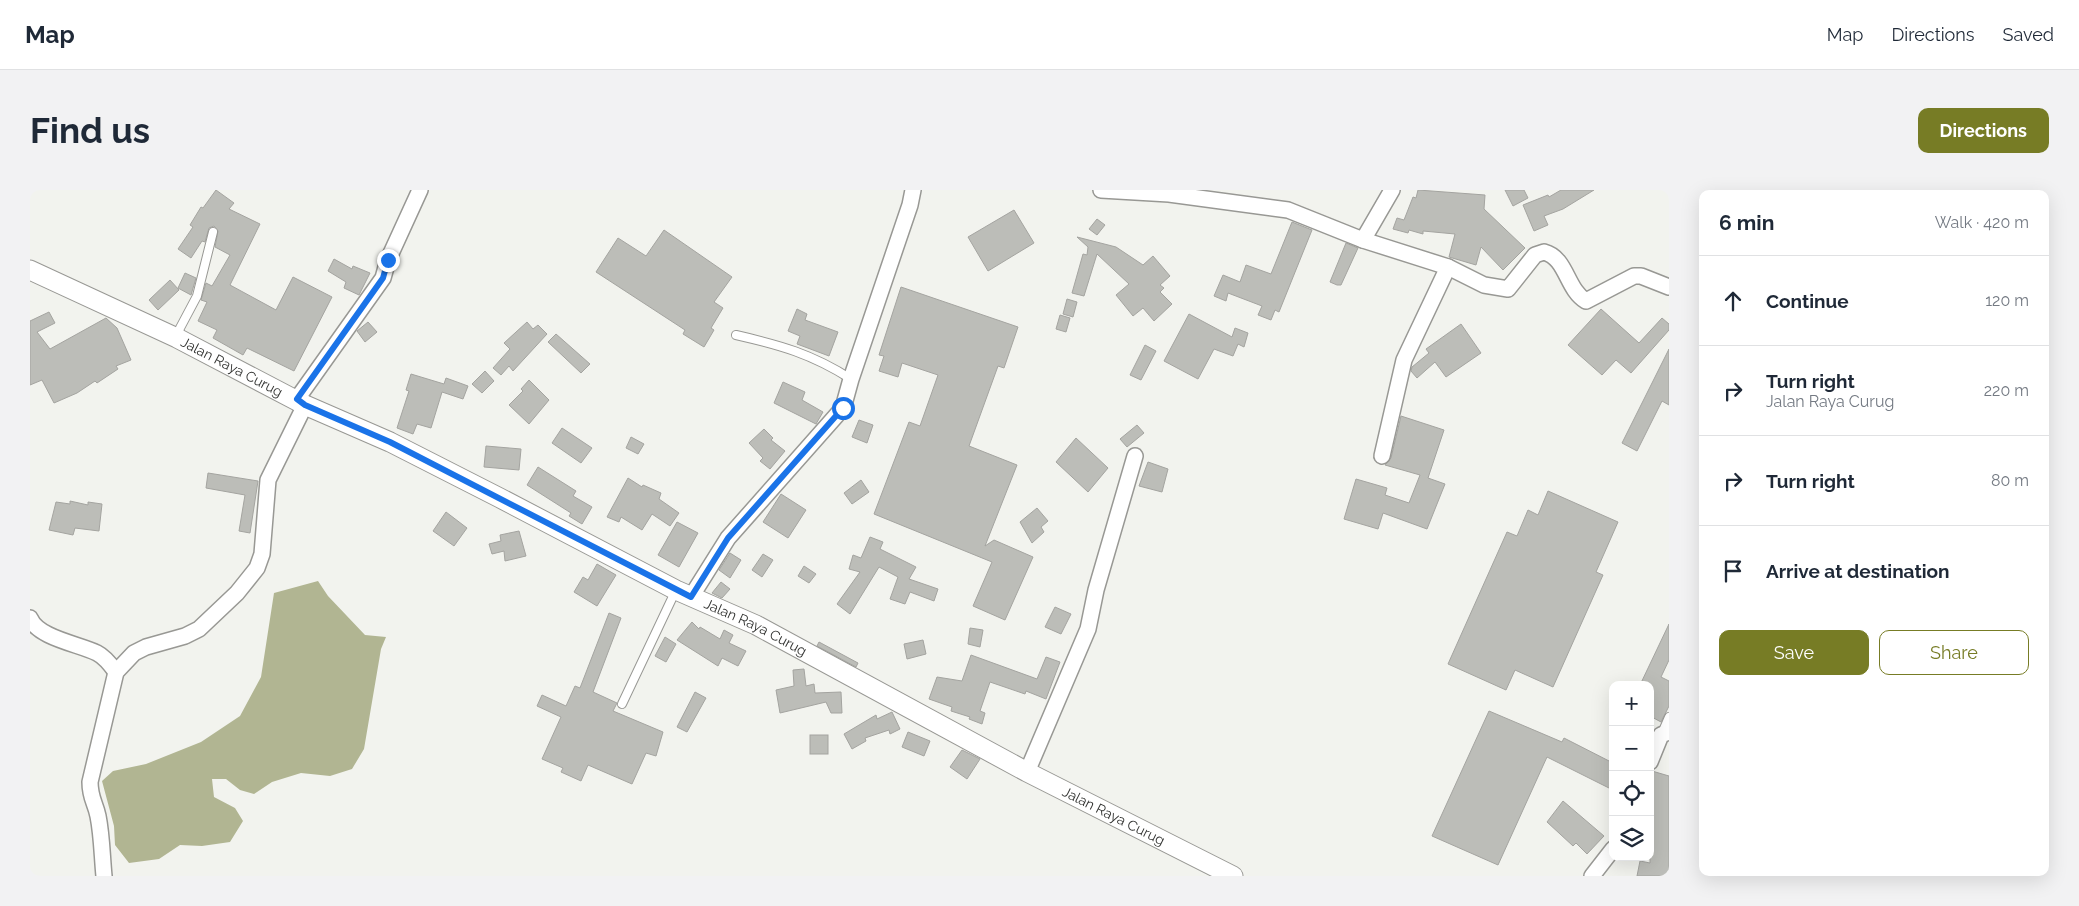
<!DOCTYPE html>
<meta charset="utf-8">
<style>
:root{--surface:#fff;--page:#f2f2f3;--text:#1f2937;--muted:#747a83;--line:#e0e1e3;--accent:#777c25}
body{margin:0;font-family:Raleway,sans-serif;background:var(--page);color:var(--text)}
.controls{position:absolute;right:15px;bottom:15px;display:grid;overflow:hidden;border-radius:10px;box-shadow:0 5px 20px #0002}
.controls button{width:45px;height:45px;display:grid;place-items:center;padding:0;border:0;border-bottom:1px solid var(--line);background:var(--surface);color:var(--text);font:25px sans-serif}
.stop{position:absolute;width:15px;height:15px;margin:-11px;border:4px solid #1a73e8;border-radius:50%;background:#fff}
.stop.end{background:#1a73e8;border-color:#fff;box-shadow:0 1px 5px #0008}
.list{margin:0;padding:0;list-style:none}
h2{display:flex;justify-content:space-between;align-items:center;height:65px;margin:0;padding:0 20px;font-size:21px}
h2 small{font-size:16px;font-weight:400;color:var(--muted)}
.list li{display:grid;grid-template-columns:32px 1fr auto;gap:15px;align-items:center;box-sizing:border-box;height:90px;padding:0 20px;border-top:1px solid var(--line)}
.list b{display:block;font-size:19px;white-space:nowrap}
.list p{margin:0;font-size:16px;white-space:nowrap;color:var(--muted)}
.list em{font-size:16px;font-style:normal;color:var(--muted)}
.actions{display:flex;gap:10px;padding:15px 20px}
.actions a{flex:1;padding:11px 0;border:1px solid var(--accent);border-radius:10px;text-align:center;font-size:18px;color:var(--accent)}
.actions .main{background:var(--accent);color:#fff}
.icon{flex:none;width:28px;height:28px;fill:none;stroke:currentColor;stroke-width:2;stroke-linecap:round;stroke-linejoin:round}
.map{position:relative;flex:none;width:1639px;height:686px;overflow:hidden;border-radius:10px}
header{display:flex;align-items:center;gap:30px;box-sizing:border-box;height:70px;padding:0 25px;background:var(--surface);border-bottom:1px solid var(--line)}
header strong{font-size:24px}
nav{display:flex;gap:28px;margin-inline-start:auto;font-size:18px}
.intro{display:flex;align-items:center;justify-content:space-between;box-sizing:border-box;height:120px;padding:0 30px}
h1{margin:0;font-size:35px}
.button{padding:12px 22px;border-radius:10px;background:var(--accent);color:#fff;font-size:18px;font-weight:700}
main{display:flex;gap:30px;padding:0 30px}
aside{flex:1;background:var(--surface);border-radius:10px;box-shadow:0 5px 20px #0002}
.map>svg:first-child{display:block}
.water{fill:#b1b592}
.building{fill:#bcbdb8;stroke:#a4a4a0}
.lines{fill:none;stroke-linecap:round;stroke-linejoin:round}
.service-casing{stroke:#989894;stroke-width:10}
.minor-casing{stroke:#989894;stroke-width:18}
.tertiary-casing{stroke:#989894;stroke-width:21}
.service{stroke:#fff;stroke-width:8}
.minor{stroke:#fff;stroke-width:15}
.tertiary{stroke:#fff;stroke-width:19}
.route{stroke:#1a73e8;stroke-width:6}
.labels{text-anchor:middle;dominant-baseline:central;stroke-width:4;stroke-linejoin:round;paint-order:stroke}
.street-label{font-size:14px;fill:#313230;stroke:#fff}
</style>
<header>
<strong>Map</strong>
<nav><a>Map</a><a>Directions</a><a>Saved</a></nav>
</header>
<div class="intro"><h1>Find us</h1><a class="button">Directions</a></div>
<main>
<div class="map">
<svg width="1639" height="686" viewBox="0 0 1639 686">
<rect width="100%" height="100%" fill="#f2f3ee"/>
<polygon class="water" points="288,391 298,406 335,445 356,447 351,459 334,559 322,579 300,586 271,583 242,592 224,604 210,600 196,589 182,589 184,607 205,618 213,631 200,652 172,656 150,655 129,669 99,673 85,655 84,636 72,591 83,581 116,574 171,552 210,526 231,487 244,403"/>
<g class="building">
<polygon points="186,0 204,13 199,19 230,34 200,95 246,120 263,87 302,107 264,181 217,158 213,165 183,148 187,140 168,131 177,112 171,110 176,93 182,96 200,65 185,57 188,41 184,36 179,38 175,52 172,51 161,68 148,59 163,37 160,35 171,17 173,18"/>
<polygon points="1388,0 1455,5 1454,19 1495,58 1473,80 1451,57 1446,75 1419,67 1425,44 1393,41 1393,44 1379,40 1378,43 1363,39 1367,28 1374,30 1383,7 1386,8"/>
<polygon points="1475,0 1494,0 1498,8 1483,16"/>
<polygon points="1531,0 1564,0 1533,19 1514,26 1518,35 1504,41 1493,15 1518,5 1519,7"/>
<polygon points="984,20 1004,53 958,81 938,47"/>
<polygon points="1067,29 1075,35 1067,45 1059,39"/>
<polygon points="1262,32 1282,40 1249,122 1245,120 1241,130 1228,125 1232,116 1198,103 1196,111 1184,106 1193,85 1210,92 1216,75 1241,84"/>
<polygon points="634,40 702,87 684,112 693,118 681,138 684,140 674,157 653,144 655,140 566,82 588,48 616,66"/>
<polygon points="1047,47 1086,57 1113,75 1123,66 1140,86 1130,95 1134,98 1130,102 1142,114 1124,131 1113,118 1103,126 1086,105 1099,94 1067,64 1054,106 1042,103 1053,64 1057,65 1058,57"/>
<polygon points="1316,53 1328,58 1311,95 1307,95 1300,92"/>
<polygon points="304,69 322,79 323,76 340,83 329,105 314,98 316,92 298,81"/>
<polygon points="155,83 166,88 161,105 148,98"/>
<polygon points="140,90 149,100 128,120 119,110"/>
<polygon points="871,97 988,137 974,178 968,176 939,256 987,275 955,356 964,350 1003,367 975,430 943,416 962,372 844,324 879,232 890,236 908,185 872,173 868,187 849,181 854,166 849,165"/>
<polygon points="1037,109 1047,112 1043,127 1033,124"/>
<polygon points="767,119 777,124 775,130 808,142 799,166 767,154 770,146 758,141"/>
<polygon points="1571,119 1609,153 1632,128 1639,134 1639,140 1601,183 1586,170 1572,185 1538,155"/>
<polygon points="19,122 25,133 7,142 20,159 76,128 87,138 101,170 86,176 88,179 67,193 65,191 47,203 24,213 12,190 0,195 0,131"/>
<polygon points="1159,124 1202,147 1205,138 1218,143 1214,157 1208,154 1203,166 1184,159 1168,189 1134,171"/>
<polygon points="1030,125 1040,128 1036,142 1026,139"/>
<polygon points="338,132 347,142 335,152 327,141"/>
<polygon points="497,132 503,139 508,135 517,144 483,181 479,176 471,185 463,178 480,159 474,153"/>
<polygon points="1431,134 1451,163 1416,187 1405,172 1387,188 1381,181 1382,177 1399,163 1396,159"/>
<polygon points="526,144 560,174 551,183 518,152"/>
<polygon points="1115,155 1126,161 1111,190 1100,185"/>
<polygon points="1639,159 1639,215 1632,211 1607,261 1592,253"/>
<polygon points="455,181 464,191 452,203 442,194"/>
<polygon points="381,184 414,194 416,188 438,196 433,209 412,202 401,238 387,234 383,244 367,238 379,201 376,200"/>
<polygon points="499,190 519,210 499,234 479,215 493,201 491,199"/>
<polygon points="753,192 775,202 772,210 793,222 786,234 744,213"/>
<polygon points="1371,226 1414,240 1398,288 1415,294 1397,339 1353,323 1348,339 1314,329 1326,289 1357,298 1355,305 1379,313 1390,285 1355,275 1361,268"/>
<polygon points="829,230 843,235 837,253 822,247"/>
<polygon points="1107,235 1114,243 1097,257 1090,249"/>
<polygon points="532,238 562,258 551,273 522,253"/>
<polygon points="734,239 743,248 741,250 755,261 740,279 730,271 733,268 719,253"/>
<polygon points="601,247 614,254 608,264 596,258"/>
<polygon points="1046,248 1078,278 1058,302 1026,272"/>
<polygon points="456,256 491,259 489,280 454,277"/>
<polygon points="1118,272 1138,279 1132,302 1109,296"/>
<polygon points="508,277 546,301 543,306 562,317 552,334 539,326 541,323 497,295"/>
<polygon points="178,283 228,291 220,343 209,341 215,305 176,298"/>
<polygon points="598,288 612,297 613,295 631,303 629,309 649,323 640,336 622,324 612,340 591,327 589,332 577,327"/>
<polygon points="831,290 839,302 822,314 814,303"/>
<polygon points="1518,301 1588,332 1566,382 1573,385 1523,497 1485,480 1476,500 1418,474 1477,342 1487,346 1498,320 1508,325"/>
<polygon points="751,304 776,320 758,348 733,332"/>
<polygon points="40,311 58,315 58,312 72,314 69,341 45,338 43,345 19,340 26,312 40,314"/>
<polygon points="1007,318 1018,331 1011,337 1014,342 1002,353 990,332"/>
<polygon points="416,322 437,338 424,356 403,341"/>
<polygon points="647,332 668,343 649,377 628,365"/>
<polygon points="489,341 496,366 475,371 474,361 462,364 459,354 471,351 470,345"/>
<polygon points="840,347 853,352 850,359 886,377 879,389 908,399 904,411 880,402 875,414 860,409 868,387 849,377 820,424 807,414 830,382 819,379 823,365 831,368"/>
<polygon points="700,363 711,370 700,388 689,380"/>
<polygon points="733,364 743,370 732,387 722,380"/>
<polygon points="567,374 586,385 567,416 544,402 553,387 558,390"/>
<polygon points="774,376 786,384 779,393 768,386"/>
<polygon points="691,392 700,399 692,408 682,403"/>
<polygon points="1025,417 1041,424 1031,444 1015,437"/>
<polygon points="579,423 591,428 563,502 587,513 583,521 633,542 626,566 616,563 602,594 558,575 551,591 531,582 533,578 512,569 531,527 507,516 512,505 536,516 545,496 550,498"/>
<polygon points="662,432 669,439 670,437 690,449 694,440 703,445 699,453 716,461 708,476 692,468 688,476 647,450"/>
<polygon points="1639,434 1639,470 1631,487 1639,491 1639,516 1631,532 1620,526 1620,495 1610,495"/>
<polygon points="940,438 953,440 950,457 938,454"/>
<polygon points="635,447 646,454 636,472 625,466"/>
<polygon points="893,450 896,464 877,469 874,454"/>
<polygon points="789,452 828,473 826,477 787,456"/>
<polygon points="941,465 1007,489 1016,467 1030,472 1016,509 996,501 995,504 960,492 950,521 955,523 952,534 939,529 940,527 921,521 922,517 899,509 907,487 932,491"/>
<polygon points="774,479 776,496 784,494 785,503 811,502 812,523 801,523 796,512 750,523 746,500 764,496 763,480"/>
<polygon points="665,502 676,508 657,542 647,537"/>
<polygon points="1459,521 1532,552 1534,548 1583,573 1583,600 1517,567 1468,675 1402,646"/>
<polygon points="862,522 870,539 860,544 859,540 835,548 836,551 822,559 814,544 846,525 847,529"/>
<polygon points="878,542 900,551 894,566 872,557"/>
<rect x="780" y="545" width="18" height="19"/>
<polygon points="932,560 950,569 937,589 920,577"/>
<polygon points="1622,581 1639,586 1639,686 1607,686 1610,671 1620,673 1620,587"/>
<polygon points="1533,611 1574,646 1557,664 1546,653 1543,656 1517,632"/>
</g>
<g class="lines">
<g class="service-casing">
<g id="service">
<path d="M706,145C750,155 782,164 821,189"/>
<polyline points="147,148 150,138 167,106 183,42"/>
<polyline points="592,514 646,400"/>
<polyline points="1632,543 1639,527"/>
</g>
</g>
<g class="minor-casing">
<g id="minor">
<path d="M1071,0L1139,4L1258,20L1333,50L1418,77L1454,95L1478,99L1505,65L1514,62C1537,68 1536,99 1556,111L1604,86H1611L1639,97"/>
<polyline points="1333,50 1362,0"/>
<polyline points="267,209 353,88 358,70 390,0"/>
<polyline points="1352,266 1374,170 1418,77"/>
<polyline points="661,407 698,348 813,218 821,189 880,15 883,0"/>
<path d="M0,428C8,448 49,454 67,463C75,467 81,475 86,482"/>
<polyline points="1620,572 1631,545 1639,542"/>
<polyline points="997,582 1058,439 1066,400 1105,266"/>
<path d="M74,686C72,666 72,646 68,626C65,612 60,608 60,592L86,482L104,463L116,457L155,446L169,439L207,403L227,378L232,364L238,290L275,215"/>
<polyline points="1562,686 1583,659"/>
</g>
</g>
<g class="tertiary-casing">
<g id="tertiary">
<path id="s1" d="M0,80L147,148L275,215L360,252L470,308L646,400L726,435L997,582L1203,686"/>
</g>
</g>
<use href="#service" class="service"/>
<use href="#minor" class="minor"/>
<use href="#tertiary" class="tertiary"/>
</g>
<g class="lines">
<polyline class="route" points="358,70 353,88 267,209 275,215 360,252 661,407 698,348 813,218"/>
</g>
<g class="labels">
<g class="street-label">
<text stroke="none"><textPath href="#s1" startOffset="224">Jalan Raya Curug</textPath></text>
<text stroke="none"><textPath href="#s1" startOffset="809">Jalan Raya Curug</textPath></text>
<text stroke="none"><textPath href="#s1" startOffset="1214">Jalan Raya Curug</textPath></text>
</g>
</g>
</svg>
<div class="controls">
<button>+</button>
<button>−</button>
<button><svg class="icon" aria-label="locate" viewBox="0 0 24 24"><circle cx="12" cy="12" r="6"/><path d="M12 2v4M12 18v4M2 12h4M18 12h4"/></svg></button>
<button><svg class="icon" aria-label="layers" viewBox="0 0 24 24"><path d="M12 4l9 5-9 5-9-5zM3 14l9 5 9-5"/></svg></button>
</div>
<div class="stop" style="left:813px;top:218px"></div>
<div class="stop end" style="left:358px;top:70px"></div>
</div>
<aside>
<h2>6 min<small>Walk · 420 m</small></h2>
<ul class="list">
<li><svg class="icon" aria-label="ahead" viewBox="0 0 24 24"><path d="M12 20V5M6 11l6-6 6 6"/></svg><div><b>Continue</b></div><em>120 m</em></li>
<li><svg class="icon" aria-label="right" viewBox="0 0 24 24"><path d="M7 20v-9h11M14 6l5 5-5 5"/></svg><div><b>Turn right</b><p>Jalan Raya Curug</p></div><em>220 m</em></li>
<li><svg class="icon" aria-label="right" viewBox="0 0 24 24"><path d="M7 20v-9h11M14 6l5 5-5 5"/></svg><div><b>Turn right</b></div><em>80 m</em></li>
<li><svg class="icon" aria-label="arrive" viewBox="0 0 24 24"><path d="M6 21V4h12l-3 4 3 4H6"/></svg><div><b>Arrive at destination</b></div></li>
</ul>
<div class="actions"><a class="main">Save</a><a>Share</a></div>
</aside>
</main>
